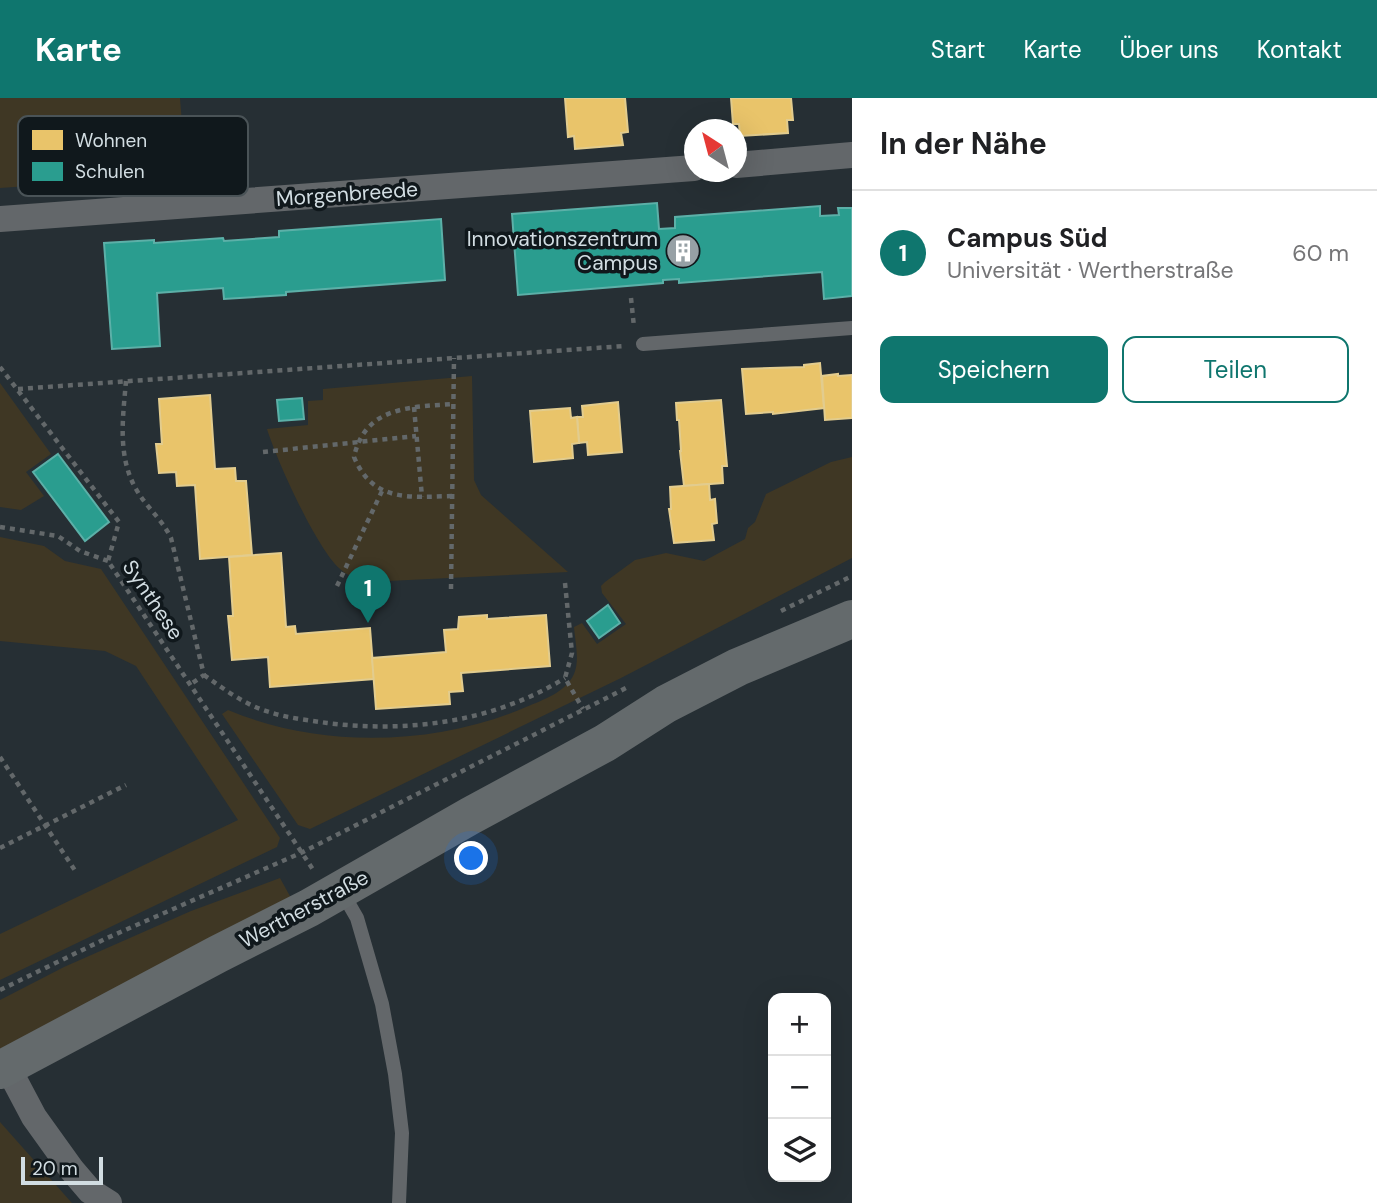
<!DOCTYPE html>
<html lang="de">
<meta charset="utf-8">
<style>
:root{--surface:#fff;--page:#f6f6f6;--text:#202124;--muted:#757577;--line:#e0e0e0;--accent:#0f766e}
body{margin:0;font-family:"DM Sans",sans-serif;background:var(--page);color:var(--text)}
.controls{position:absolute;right:21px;bottom:21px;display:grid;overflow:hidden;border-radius:14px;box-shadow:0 7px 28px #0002}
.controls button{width:63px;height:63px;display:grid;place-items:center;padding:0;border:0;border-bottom:2px solid var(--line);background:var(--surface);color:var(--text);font:35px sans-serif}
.compass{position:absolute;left:684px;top:21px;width:63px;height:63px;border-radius:50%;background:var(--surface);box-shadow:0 7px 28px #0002;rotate:324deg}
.scale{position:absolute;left:21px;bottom:18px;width:82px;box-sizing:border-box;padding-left:7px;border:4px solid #d2dde2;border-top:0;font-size:19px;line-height:24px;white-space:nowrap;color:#d2dde2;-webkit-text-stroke:5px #10181c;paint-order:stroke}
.you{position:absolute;left:472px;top:761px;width:24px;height:24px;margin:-18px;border:5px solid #fff;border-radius:50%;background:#1a73e8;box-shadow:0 0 0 10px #1a73e833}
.badge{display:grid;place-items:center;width:46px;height:46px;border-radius:50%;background:var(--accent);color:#fff;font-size:23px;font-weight:700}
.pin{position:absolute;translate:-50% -58px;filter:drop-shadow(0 2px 4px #0008)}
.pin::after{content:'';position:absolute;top:37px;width:24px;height:21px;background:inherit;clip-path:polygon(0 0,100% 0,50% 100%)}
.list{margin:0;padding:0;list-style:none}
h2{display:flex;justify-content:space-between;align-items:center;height:91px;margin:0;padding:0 28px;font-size:30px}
h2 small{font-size:23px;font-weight:400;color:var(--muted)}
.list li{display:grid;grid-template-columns:46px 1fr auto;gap:21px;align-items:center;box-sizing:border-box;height:126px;padding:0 28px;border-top:2px solid var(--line)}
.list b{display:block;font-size:26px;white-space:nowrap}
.list p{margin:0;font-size:23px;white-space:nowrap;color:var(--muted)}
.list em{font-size:23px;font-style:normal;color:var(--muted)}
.actions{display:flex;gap:14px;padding:21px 28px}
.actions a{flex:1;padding:16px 0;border:2px solid var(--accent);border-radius:14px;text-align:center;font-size:24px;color:var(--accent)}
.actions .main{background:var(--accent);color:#fff}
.icon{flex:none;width:38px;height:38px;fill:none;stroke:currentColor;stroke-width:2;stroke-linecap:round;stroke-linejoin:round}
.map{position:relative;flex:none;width:852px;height:1105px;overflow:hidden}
header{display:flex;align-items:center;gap:42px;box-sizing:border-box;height:98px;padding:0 35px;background:var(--accent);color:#fff}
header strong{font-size:33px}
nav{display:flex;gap:38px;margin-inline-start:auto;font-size:24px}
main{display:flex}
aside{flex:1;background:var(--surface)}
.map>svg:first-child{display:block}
.green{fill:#3f3724}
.homes{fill:#e9c46a;stroke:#e2cc8e;stroke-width:2}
.schools{fill:#2a9d8f;stroke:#5cb0a8;stroke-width:2}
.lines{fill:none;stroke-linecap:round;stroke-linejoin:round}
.path{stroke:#63686a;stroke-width:4.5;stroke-dasharray:5 5;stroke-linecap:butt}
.lane{stroke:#63676a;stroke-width:14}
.street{stroke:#63676a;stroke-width:26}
.secondary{stroke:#646a6c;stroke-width:38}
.labels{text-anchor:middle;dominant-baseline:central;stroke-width:7;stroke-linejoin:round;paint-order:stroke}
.street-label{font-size:21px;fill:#d2dde2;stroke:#10181c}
.poi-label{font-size:21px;fill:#d2dde2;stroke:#10181c;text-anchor:end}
.key{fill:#10181c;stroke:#4a5357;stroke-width:2}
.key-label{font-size:19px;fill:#d2dde2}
</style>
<header>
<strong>Karte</strong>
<nav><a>Start</a><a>Karte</a><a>Über uns</a><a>Kontakt</a></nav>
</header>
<main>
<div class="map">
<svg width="852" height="1105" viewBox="0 0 852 1105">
<rect width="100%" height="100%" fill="#262f34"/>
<g class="green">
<polygon points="0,0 180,0 186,77 0,90"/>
<path d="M472,278L474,382L481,397L568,474L368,484C358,481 347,478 339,470C316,449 277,363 267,331L308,327V303L323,302V291Z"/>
<polygon points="0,285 51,356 26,374 44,398 21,412 0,409"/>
<path d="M852,359V460L621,580L310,731L298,727L222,616L228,612C320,651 435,648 526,609C543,602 566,594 574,576C580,562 575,544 574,529L582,525L597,546L626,526L602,495L601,488L605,484L635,462L666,455L704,463L745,441L748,430L755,424L766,396L831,364Z"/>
<polygon points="0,439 44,448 65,463 101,471 280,740 277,749 0,882 0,836 238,722 136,568 105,553 0,543"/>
<polygon points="280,780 291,800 0,951 0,902 64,869 191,813"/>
<polygon points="0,1024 71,1104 72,1105 0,1105"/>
</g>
<g class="homes">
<polygon points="565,0 625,0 628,34 621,35 623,47 575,51 574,38 568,39"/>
<polygon points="731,0 791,0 793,22 787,22 788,35 740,38 739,26 733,26"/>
<polygon points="820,265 824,310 773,316 773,314 746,316 742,271 804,269 804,267"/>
<polygon points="838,276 838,278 852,277 852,320 825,322 822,278"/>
<polygon points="210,297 215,371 235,370 236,383 246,383 252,457 200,461 195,387 177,388 176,374 159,375 156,346 162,346 159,301"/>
<polygon points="721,302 727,368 722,368 723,385 684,388 680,353 681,353 679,322 677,322 676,305"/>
<polygon points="618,304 622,354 588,357 587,344 579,345 577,319 583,319 582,308"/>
<polygon points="570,310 571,320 577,319 579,345 572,346 573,360 534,364 530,313"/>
<polygon points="709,386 710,402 715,401 717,425 712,426 714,442 674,445 669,411 671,411 670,389"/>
<polygon points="281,455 286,529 295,528 296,536 370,530 374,581 270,589 268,559 232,562 228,518 233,518 229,459"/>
<polygon points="487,517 487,521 546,517 550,568 461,575 463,593 449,594 450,606 376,611 372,560 446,554 444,532 458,531 459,519"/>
</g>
<g class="schools">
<polygon points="657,105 659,131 675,130 675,119 820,108 820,118 839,117 838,110 852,110 852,198 824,201 822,174 679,185 679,181 663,182 663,185 518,197 512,116"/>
<polygon points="441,121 445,182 286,194 286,197 224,201 223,190 157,195 160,248 112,251 104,145 154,142 154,145 223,140 224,143 279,139 279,133"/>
<polygon points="302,300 304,321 279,323 277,302"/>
<polygon points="58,356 109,424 85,443 33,374"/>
<polygon points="608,507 620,525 599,540 587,523"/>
</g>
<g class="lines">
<g class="path">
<polyline points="631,200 634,229"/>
<polyline points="0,269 119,424 108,463 314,773"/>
<path d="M126,283C123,319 117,358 136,391C146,409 162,421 171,440L204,577L191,586"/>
<polyline points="18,291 624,248"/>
<polyline points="414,309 422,399"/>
<polyline points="263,354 416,338"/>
<path d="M452,398C411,399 373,405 354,359C365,308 411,309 453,306"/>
<polyline points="0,429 58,438 80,453 108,463"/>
<polyline points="565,485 572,555 565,580 583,611"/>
<polyline points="337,488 382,393"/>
<polyline points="451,491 454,260"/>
<polyline points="781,513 852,478"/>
<path d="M204,577C224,591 245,607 269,614C287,620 308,622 327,625C409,635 494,624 565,580"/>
<polyline points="0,659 76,774"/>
<polyline points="0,750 126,687"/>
<polyline points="0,892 107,840 303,754 626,590"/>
</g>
<g class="lane">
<polyline points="643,246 852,230"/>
<polyline points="342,794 357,820 382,906 395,976 402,1035 399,1105"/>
</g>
<g class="street">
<polyline points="736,67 852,57"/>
<polyline points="0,121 694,70"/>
<polyline points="7,968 34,1019 72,1072 90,1093 109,1105"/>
</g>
<polyline class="secondary" points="0,972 218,856 309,810 470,718 605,645 666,606 738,569 852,521"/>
</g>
<defs>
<g id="building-disc" transform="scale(1.75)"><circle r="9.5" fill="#96a0a5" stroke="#10181c"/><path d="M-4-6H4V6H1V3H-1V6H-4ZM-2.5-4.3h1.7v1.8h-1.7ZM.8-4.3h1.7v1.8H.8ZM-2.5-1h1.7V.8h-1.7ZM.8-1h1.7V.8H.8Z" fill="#fff"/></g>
</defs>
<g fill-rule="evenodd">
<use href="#building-disc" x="683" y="153"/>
</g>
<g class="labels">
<g class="street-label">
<text transform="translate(347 96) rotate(-4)">Morgenbreede</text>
<text transform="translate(153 502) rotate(56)">Synthese</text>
<text transform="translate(304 811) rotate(-28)">Wertherstraße</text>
</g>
<g class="poi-label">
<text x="658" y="141">Innovationszentrum<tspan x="658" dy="24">Campus</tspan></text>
</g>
</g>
<rect x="18" y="18" width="230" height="80" rx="10" class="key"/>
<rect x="32" y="32" width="31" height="20" fill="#e9c46a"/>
<rect x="32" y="64" width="31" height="19" fill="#2a9d8f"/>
<g class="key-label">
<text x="75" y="49">Wohnen</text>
<text x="75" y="80">Schulen</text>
</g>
</svg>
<div class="controls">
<button>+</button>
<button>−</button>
<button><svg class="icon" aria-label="layers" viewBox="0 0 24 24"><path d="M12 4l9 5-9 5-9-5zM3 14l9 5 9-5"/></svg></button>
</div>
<svg class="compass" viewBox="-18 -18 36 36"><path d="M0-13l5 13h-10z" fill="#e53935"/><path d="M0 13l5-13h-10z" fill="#757577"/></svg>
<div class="scale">20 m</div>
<div class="you"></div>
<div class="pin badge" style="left:368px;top:525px">1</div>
</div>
<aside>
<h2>In der Nähe<small></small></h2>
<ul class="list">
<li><span class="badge">1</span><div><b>Campus Süd</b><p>Universität · Wertherstraße</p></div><em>60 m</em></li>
</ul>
<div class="actions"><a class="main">Speichern</a><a>Teilen</a></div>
</aside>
</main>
